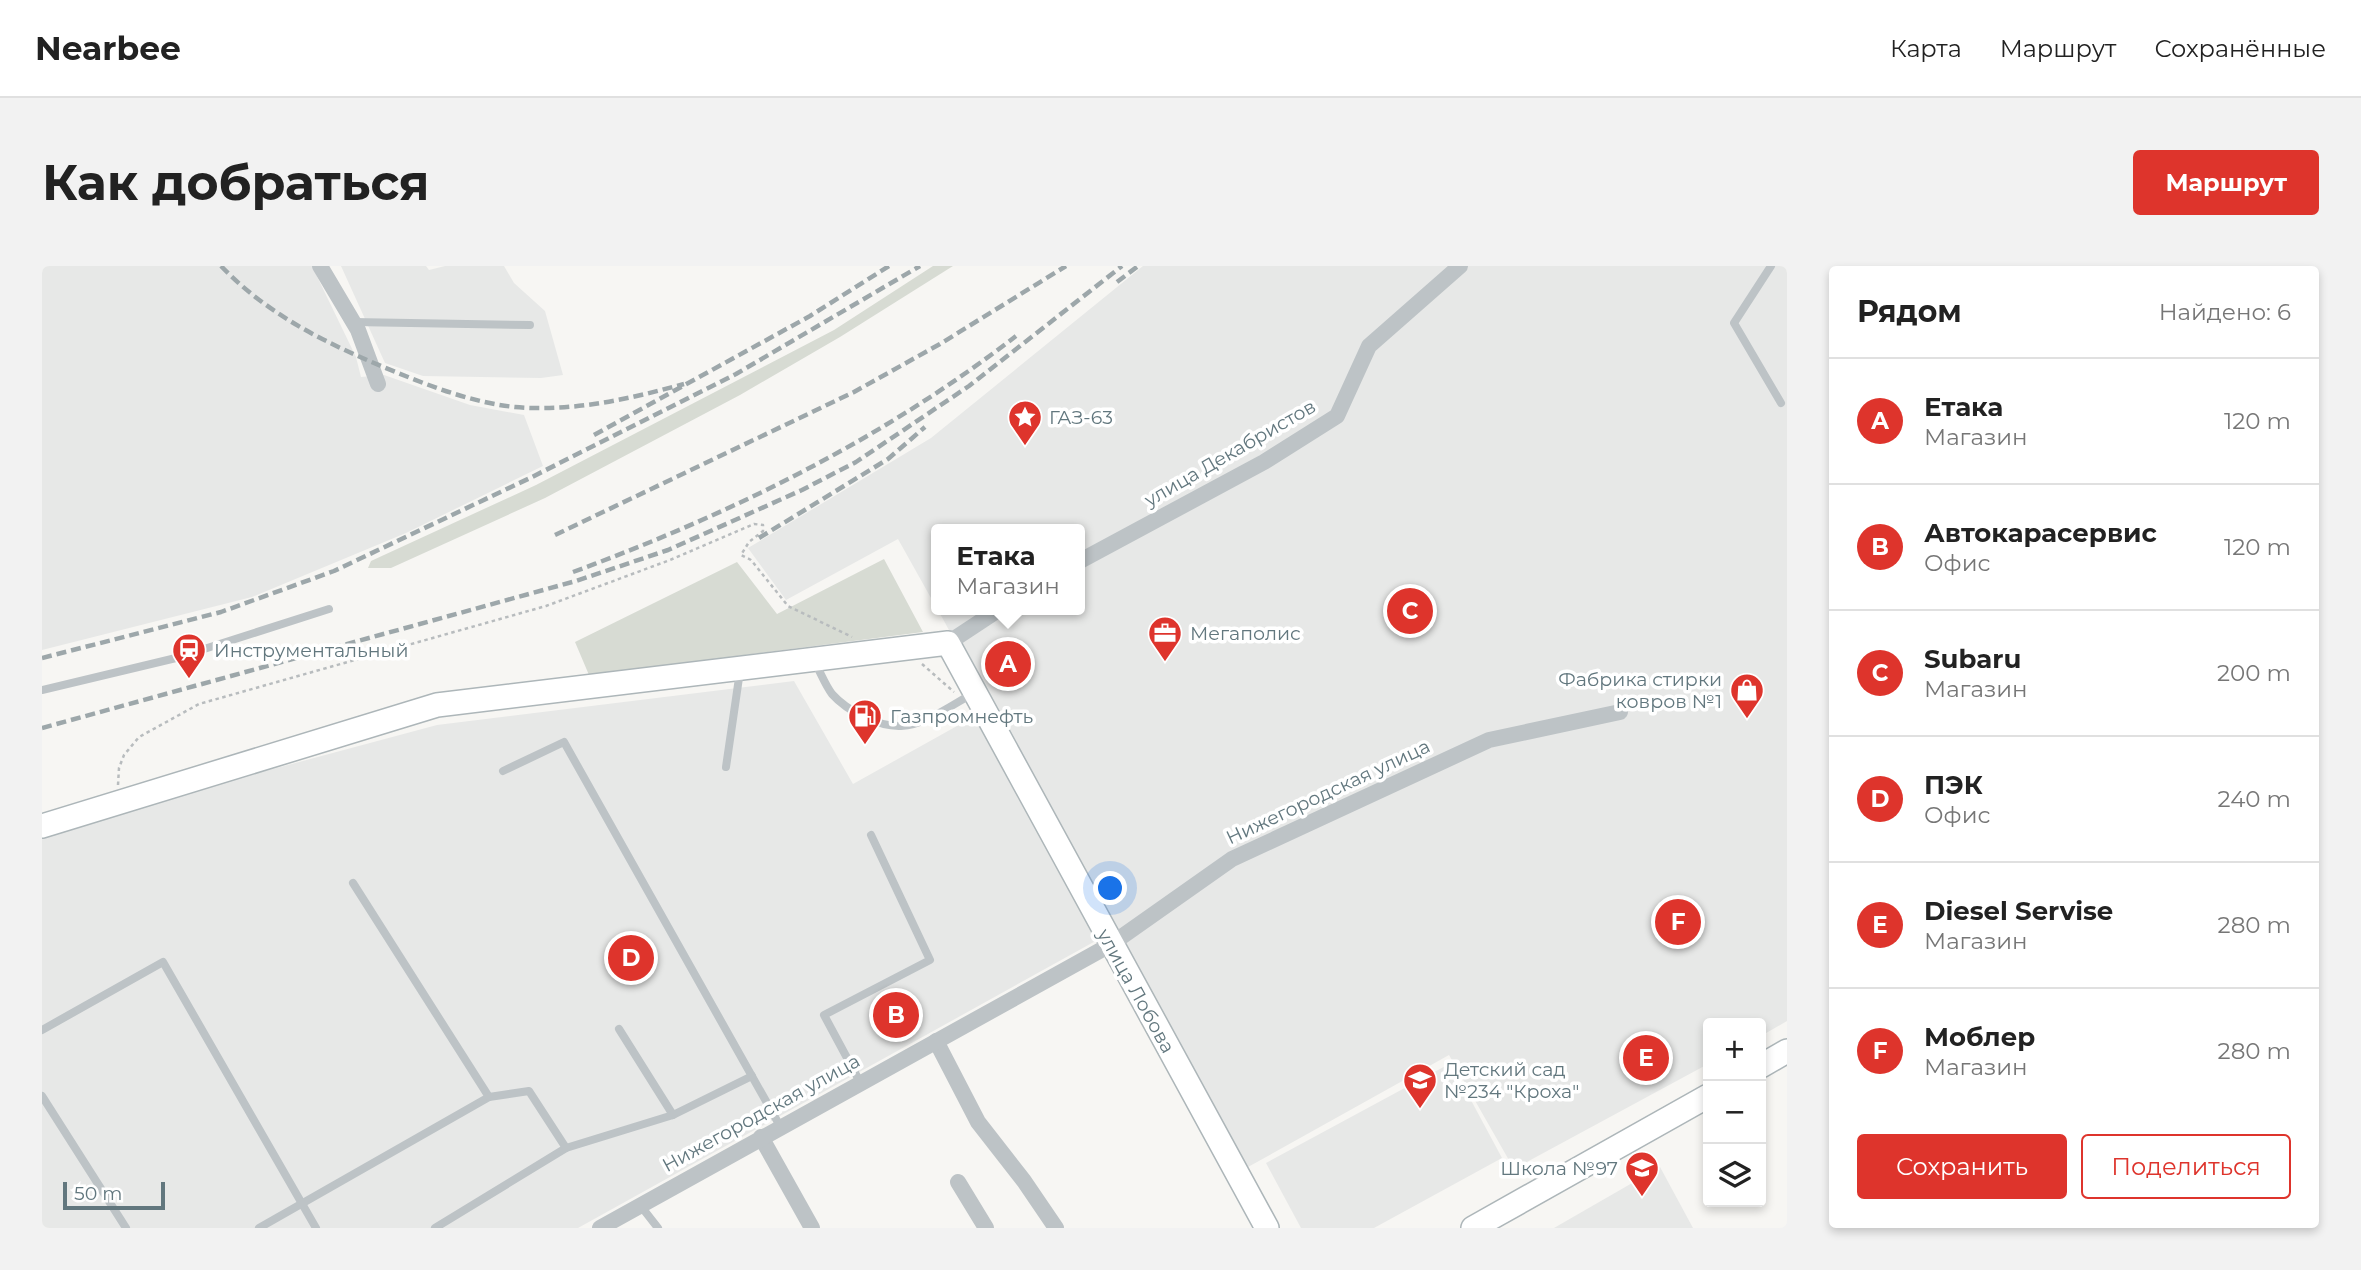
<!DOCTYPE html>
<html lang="ru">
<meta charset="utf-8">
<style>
:root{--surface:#fff;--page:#f2f2f2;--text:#222;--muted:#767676;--line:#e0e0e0;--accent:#de342c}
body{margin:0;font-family:Montserrat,sans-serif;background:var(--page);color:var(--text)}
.controls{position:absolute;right:21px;bottom:21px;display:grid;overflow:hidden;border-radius:7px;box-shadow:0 4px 10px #0003}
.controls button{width:63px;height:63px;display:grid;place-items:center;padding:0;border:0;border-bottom:2px solid var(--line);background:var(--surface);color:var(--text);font:35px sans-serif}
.scale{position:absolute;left:21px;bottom:18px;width:102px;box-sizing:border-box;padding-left:7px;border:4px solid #62777e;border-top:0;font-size:19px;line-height:24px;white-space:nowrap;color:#62777e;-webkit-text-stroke:5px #fff;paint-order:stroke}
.you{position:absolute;left:1069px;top:623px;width:24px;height:24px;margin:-18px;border:5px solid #fff;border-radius:50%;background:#1a73e8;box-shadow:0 0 0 10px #1a73e833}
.badge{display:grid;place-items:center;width:46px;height:46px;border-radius:50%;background:var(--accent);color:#fff;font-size:23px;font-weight:700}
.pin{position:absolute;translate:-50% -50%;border:4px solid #fff;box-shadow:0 2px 7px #0006}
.popup{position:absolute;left:889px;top:258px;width:154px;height:91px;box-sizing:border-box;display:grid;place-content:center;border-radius:7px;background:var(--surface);filter:drop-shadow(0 2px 5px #0005);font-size:23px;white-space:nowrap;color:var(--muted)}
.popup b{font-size:26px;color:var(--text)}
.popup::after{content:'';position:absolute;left:50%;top:100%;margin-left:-14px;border:14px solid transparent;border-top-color:var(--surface)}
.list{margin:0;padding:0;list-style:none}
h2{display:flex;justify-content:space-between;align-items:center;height:91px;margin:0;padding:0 28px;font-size:30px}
h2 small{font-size:23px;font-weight:400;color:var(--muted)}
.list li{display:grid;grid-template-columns:46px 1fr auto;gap:21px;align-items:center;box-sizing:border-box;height:126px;padding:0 28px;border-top:2px solid var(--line)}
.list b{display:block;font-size:26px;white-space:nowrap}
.list p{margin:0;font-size:23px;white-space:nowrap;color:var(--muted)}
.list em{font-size:23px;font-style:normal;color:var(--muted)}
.actions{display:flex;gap:14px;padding:21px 28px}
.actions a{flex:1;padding:16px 0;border:2px solid var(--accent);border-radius:7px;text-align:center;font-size:24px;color:var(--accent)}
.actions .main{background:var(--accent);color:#fff}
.icon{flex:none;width:38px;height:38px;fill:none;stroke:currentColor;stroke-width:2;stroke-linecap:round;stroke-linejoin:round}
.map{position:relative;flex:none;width:1745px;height:962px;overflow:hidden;border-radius:7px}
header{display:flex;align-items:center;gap:42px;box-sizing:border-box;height:98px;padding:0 35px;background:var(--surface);border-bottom:2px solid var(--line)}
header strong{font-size:33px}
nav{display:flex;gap:38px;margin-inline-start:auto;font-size:24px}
.intro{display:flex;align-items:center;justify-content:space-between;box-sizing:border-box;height:168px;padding:0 42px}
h1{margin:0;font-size:49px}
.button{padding:18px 32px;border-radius:7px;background:var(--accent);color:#fff;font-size:24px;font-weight:700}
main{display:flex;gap:42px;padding:0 42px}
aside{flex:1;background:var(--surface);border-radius:7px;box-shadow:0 4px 10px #0003}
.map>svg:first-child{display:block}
.built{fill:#e7e8e7}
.green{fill:#d7dbd3}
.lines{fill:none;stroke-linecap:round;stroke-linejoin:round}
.secondary-casing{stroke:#adb6b9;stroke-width:26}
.path{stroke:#b8bcbe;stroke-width:2.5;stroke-dasharray:3.5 3.5;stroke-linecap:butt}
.lane{stroke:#bdc3c6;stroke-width:8}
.street{stroke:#bdc3c6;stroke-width:16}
.secondary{stroke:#fff;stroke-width:23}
.rail{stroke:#9da7aa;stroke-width:4.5;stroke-dasharray:10 5;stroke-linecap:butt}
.labels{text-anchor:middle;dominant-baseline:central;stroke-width:7;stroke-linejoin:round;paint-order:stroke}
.poi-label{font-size:19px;fill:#62777e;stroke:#fff;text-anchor:start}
.street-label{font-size:19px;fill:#62777e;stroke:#fff}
</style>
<header>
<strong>Nearbee</strong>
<nav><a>Карта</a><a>Маршрут</a><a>Сохранённые</a></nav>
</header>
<div class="intro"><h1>Как добраться</h1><a class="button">Маршрут</a></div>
<main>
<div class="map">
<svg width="1745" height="962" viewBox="0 0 1745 962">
<rect width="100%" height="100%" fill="#f7f6f3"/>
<g class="built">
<polygon points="0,0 270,0 314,91 319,111 342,109 428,139 482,149 501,200 364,267 210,331 0,384"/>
<polygon points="299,0 384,0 387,4 403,0 462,0 472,17 503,45 521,109 499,112 381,110 343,97"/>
<polygon points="1101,0 1745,0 1745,755 1719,770 1719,757 1666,757 1666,798 1472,903 1407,789 1206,901 1068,667 536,962 0,962 0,565 395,459 752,415 811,518 949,441 896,344 1038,344 1038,263 894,263 894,341 856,273 744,334 706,282 889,172"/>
<polygon points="1409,797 1460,892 1332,962 1259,962 1224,897"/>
<polygon points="1618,901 1651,962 1512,962"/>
</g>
<g class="green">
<polygon points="891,0 911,0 798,71 698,129 503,232 349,302 326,302 329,295 494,219 792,64"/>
<polygon points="842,293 881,366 547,409 533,376 695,296 735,348"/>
</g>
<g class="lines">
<g class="secondary-casing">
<g id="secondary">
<polyline points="0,560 395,439 906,377 1225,962"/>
<polyline points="1719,800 1745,785"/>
<polyline points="1431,962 1666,830"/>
</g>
</g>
<g class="path">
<polyline points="880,398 912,426"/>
<polyline points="76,519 77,502 82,489 97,471 157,438 504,340 628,294 712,258 721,259 721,265 707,276 699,289 709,294 746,340 810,371"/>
</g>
<g class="lane">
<polyline points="1729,0 1692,57 1739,137"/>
<polyline points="311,56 488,59"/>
<path d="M772,395C778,405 783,419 790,428C805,445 837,461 859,460C883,459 910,439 930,428"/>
<polyline points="0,424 134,392 287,343"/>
<polyline points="684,501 698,405"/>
<polyline points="461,505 522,476 738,860"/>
<polyline points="577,763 631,849 710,810"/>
<polyline points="0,764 121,696 274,962"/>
<polyline points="818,816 782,749 888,694 829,569"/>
<polyline points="0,830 84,962"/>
<polyline points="524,882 631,849"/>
<polyline points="598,939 616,962"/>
<polyline points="217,962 447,831 311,617"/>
<polyline points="393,962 524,882 487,825 447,831"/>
</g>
<g class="street">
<polyline points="278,0 316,64 336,118"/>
<polyline points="1038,295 1222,196 1295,150 1327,80 1418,0"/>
<polyline points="906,377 956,344"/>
<polyline points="894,775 936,856 982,915 1014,962"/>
<polyline points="719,871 770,962"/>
<polyline points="916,916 944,962"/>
<polyline points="558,962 1068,679 1190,593 1447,474 1578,446"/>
</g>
<use href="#secondary" class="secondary"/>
<g class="rail">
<path d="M179,0C229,52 290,80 356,107C393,122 433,137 473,141C531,146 587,133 642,118"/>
<polyline points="1075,16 1096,0"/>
<polyline points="552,169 768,50 847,0"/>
<polyline points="513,269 812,126 898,78 1024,0"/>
<polyline points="717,272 846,193 883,161"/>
<path d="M531,306C689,248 841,173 974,70"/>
<polyline points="0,392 179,346 292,305 488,212 694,108 878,0"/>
<polyline points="0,462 534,315 626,284 760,224 814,196 927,120 1080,0"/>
</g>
</g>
<defs>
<g id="sight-pin" transform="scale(1.75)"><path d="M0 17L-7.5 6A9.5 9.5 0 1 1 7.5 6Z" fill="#de342c" stroke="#fff"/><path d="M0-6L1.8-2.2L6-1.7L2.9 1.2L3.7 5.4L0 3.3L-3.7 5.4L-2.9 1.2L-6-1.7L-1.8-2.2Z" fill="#fff"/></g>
<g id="office-pin" transform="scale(1.75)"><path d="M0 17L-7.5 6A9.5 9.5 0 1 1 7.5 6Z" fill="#de342c" stroke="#fff"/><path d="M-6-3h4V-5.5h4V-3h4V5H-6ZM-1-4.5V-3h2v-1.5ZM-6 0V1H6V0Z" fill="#fff"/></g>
<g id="station-pin" transform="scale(1.75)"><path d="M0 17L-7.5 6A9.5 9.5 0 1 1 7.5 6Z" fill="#de342c" stroke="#fff"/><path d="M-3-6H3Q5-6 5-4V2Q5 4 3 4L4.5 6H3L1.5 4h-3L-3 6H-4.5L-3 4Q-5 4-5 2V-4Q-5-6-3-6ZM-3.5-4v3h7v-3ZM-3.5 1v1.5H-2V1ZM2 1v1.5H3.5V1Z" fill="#fff"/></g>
<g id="shop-pin" transform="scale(1.75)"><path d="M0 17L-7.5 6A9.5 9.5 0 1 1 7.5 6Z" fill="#de342c" stroke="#fff"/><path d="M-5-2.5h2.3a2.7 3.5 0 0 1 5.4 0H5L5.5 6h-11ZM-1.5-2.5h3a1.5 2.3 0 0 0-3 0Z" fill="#fff"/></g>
<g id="fuel-pin" transform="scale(1.75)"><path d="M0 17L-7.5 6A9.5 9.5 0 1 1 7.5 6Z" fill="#de342c" stroke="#fff"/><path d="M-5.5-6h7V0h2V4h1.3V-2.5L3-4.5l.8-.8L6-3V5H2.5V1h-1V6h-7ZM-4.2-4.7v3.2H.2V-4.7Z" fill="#fff"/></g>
<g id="school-pin" transform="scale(1.75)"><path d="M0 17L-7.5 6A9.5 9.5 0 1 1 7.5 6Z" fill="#de342c" stroke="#fff"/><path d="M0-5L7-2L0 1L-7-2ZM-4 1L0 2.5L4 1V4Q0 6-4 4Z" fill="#fff"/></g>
</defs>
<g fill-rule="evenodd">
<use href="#sight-pin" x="983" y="151"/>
<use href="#office-pin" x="1123" y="367"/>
<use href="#station-pin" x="147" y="384"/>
<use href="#shop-pin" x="1705" y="424"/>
<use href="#fuel-pin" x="823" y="450"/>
<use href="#school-pin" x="1378" y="814"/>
<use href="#school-pin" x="1600" y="902"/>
</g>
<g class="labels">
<g class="poi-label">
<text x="1007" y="151">ГАЗ-63</text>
<text x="1148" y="367">Мегаполис</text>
<text x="172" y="384">Инструментальный</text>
<text x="1680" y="413" text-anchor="end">Фабрика стирки<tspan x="1680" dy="22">ковров №1</tspan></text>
<text x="848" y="450">Газпромнефть</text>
<text x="1402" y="803">Детский сад<tspan x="1402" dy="22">№234 "Кроха"</tspan></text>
<text x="1576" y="902" text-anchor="end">Школа №97</text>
</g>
<g class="street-label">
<text transform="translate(1188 187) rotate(-30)">улица Декабристов</text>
<text transform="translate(1286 526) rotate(-25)">Нижегородская улица</text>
<text transform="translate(1094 725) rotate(61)">улица Лобова</text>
<text transform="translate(719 847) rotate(-29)">Нижегородская улица</text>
</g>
</g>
</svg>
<div class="controls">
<button>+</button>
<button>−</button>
<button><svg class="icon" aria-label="layers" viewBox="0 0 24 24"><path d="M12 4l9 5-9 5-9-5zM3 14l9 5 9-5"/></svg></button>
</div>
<div class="scale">50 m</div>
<div class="you"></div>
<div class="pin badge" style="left:966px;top:398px">A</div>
<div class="popup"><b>Етака</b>Магазин</div>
<div class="pin badge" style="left:854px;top:749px">B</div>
<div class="pin badge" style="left:1368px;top:345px">C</div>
<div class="pin badge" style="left:589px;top:692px">D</div>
<div class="pin badge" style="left:1604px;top:792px">E</div>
<div class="pin badge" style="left:1636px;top:656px">F</div>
</div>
<aside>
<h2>Рядом<small>Найдено: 6</small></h2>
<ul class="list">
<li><span class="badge">A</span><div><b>Етака</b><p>Магазин</p></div><em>120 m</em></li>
<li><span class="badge">B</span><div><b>Автокарасервис</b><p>Офис</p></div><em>120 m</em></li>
<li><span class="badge">C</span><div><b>Subaru</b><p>Магазин</p></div><em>200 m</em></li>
<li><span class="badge">D</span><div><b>ПЭК</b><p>Офис</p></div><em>240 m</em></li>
<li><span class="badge">E</span><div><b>Diesel Servise</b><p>Магазин</p></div><em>280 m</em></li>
<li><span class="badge">F</span><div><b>Моблер</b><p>Магазин</p></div><em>280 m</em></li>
</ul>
<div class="actions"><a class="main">Сохранить</a><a>Поделиться</a></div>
</aside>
</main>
